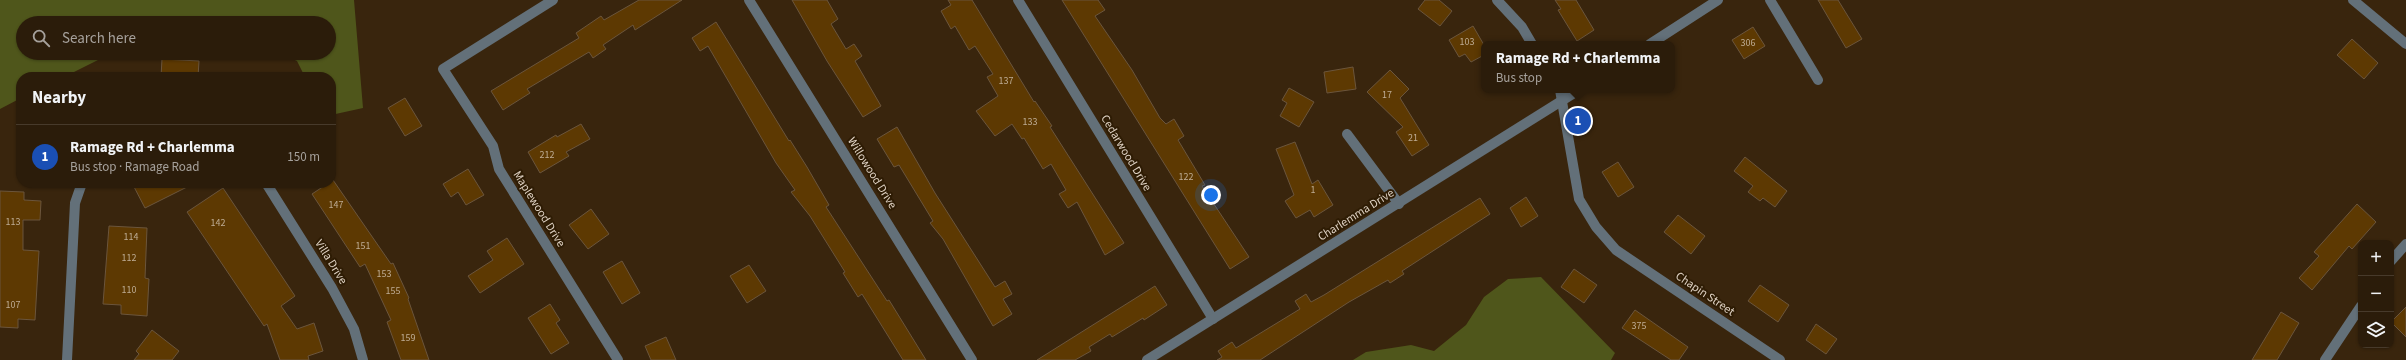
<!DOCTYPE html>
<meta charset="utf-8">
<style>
:root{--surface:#2b1c0a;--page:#372918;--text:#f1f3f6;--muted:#a6a19c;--line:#473a2b;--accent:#d93025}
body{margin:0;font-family:"Source Sans 3",sans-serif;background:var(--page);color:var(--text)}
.controls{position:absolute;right:12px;bottom:12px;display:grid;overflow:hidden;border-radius:8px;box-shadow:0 1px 3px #0004}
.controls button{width:36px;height:36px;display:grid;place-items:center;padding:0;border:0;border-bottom:1px solid var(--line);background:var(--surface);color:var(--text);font:20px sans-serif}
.you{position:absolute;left:1211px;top:195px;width:14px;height:14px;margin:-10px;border:3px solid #fff;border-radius:50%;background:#1a73e8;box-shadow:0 0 0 6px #1a73e833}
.badge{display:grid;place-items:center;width:26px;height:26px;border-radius:50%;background:var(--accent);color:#fff;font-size:13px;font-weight:700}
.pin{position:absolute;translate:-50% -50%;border:2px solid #fff;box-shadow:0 1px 4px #0006}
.popup{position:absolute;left:1481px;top:41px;width:194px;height:52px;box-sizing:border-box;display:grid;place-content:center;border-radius:8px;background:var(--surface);filter:drop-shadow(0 1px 3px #0005);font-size:13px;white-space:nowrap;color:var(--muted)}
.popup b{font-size:15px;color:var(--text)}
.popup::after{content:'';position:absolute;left:50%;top:100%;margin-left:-8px;border:8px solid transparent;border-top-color:var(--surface)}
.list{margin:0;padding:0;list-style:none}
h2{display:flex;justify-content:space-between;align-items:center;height:52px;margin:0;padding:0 16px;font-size:17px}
h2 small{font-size:13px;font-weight:400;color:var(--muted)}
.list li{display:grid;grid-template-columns:26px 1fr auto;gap:12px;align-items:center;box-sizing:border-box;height:64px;padding:0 16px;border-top:1px solid var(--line)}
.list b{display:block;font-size:15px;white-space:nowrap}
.list p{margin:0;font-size:13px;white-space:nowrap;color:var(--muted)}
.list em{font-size:13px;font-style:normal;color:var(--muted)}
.icon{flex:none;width:22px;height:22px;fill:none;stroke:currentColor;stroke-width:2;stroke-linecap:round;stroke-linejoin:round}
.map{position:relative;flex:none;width:2406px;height:360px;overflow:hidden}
.search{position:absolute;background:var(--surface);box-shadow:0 1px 3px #0004;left:16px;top:16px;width:320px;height:44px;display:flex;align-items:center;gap:10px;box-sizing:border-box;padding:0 14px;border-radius:22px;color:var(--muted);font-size:15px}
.panel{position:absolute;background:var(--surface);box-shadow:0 1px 3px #0004;left:16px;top:72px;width:320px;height:116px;border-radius:16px}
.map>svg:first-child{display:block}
.forest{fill:#4f561b}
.building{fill:#5d3902;stroke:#6b553c}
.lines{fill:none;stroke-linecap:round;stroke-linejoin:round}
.minor{stroke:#637079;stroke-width:10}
.labels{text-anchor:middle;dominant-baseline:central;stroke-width:4;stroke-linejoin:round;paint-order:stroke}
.number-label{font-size:10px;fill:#beac94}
.street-label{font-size:12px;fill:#dfd2c4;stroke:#2e1c04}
</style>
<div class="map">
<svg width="2406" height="360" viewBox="0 0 2406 360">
<rect width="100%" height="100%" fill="#39250d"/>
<g class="forest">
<polygon points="0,0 354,0 363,108 331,115 331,77 305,77 297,61 280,53 329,53 329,23 23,23 23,53 112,53 64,77 21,77 21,98 0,109"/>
<polygon points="1541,277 1615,353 1611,360 1353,360 1366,352 1411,345 1434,351 1466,325 1484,297 1508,279"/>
</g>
<g class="building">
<polygon points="639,0 682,0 635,30 633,25 603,45 606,49 593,58 589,52 527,89 530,93 503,110 491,91 579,38 576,33 601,16 604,20"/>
<polygon points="792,0 827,0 838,19 831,24 846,49 854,44 862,56 855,61 881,106 863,117 827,61"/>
<polygon points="948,0 972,0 1034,102 1035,101 1052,126 1050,127 1124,243 1105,255 1077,202 1068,208 1059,194 1066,190 1051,164 1043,169 1024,138 1022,139 1012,124 995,136 976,111 998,96 987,77 993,74 975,46 969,50 955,26 951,29 941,11 951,5"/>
<polygon points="1062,0 1098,0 1105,10 1095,16 1132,70 1160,118 1166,124 1174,119 1184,136 1178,140 1205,185 1202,186 1249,257 1230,269"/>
<polygon points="1425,0 1439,0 1452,11 1440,26 1418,9"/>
<polygon points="1555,0 1576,0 1594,30 1577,41 1558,10 1561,9"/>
<polygon points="1818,0 1838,0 1862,39 1846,48"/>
<polygon points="716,22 789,141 790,140 807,167 829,205 826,207 887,301 889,300 926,360 903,360 862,294 858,297 843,273 845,272 810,216 791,192 795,190 776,163 708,46 700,51 692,38"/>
<polygon points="1473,26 1484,45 1484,55 1471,62 1465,54 1459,57 1449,40"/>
<polygon points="1753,27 1765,46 1744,59 1732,40"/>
<polygon points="2352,39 2378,63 2364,79 2337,55"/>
<polygon points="162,59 199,61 198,77 161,77"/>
<polygon points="1353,67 1356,89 1327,93 1324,72"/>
<polygon points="1390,70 1409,89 1400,98 1429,145 1412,156 1396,132 1403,127 1367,92"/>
<polygon points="1289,88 1314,102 1299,127 1280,116 1287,103 1282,100"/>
<polygon points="405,98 422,126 405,136 388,108"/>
<polygon points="581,124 590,139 566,152 569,156 540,173 528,152 556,135 557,137"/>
<polygon points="897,127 935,193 995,287 1005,281 1012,294 1003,299 1012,314 993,326 943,239 930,223 933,221 899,165 894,167 877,139"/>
<polygon points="1295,142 1312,184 1318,180 1333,205 1314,217 1310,210 1296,218 1285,201 1294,195 1276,149"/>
<polygon points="1745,157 1787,191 1775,207 1763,198 1760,201 1748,192 1753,186 1734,171"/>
<polygon points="1618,162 1634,187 1618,197 1602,172"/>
<polygon points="468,169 484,195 466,205 458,192 451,197 443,184"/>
<polygon points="333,180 391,264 393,263 409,298 408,299 429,360 401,360 387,322 391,320 365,264 360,267 312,194"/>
<polygon points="132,183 195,183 145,208"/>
<polygon points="223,188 295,296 281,306 297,329 314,323 323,351 308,356 309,360 280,360 267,324 264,326 187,212"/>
<polygon points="0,191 24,192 24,200 41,201 40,220 23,220 23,250 39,251 35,320 18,319 18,328 0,327"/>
<polygon points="1526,197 1538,216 1521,227 1510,208"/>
<polygon points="1480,198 1490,214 1402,271 1404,274 1390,283 1388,280 1349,302 1260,360 1217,360 1222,357 1218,351 1232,342 1236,348 1300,309 1295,301 1306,294 1311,302 1324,295"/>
<polygon points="2357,204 2376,222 2352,249 2349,246 2312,290 2299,278 2319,256 2314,252"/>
<polygon points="591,209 609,234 588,249 569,225"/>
<polygon points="1678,215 1705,236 1691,254 1664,232"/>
<polygon points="109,226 147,228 145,278 149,279 147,316 121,314 121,305 103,304"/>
<polygon points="507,238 524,264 480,293 468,276 493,260 487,251"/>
<polygon points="622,261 640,293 622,304 603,272"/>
<polygon points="749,265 766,291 747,303 730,276"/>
<polygon points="1574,269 1597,285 1584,303 1561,287"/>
<polygon points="1760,285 1789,305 1778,322 1748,301"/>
<polygon points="1155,286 1167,305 1144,320 1143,318 1112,337 1110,334 1089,347 1091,351 1075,360 1037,360"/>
<polygon points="550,304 560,320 556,323 569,343 551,354 528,318"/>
<polygon points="2406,307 2406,337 2391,322"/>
<polygon points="1635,310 1688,347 1679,360 1671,360 1622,328"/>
<polygon points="2281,312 2299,323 2277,360 2252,360"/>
<polygon points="1816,324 1837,339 1826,354 1806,340"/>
<polygon points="152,330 179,351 172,360 134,360 139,354 136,351"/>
<polygon points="666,337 676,360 651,360 645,346"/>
</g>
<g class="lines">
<g class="minor">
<polyline points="553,0 443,69 493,146 499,169 618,360"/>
<polyline points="749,0 972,360"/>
<polyline points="1018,0 1213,319"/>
<polyline points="1497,0 1522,27 1532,44"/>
<polyline points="1770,0 1818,80"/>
<polyline points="2353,0 2406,44"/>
<polyline points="1650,44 1718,0"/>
<polyline points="1560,90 1579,199 1596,227 1616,250 1780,360"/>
<polyline points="1347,134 1399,204"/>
<polyline points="266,183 332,288 354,329 363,360"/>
<polyline points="2391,261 2406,244"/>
<polyline points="67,360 75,203 82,183"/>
<polyline points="1147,360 1579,90"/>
<polyline points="2325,360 2361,306"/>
</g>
</g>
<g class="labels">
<g class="number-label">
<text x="1467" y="42">103</text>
<text x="1748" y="43">306</text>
<text x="1006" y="81">137</text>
<text x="1387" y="95">17</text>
<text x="1030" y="122">133</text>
<text x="1413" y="138">21</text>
<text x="547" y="155">212</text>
<text x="1186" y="177">122</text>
<text x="1313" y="190">1</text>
<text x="336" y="205">147</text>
<text x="13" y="222">113</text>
<text x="218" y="223">142</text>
<text x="131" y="237">114</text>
<text x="363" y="246">151</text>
<text x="129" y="258">112</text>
<text x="384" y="274">153</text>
<text x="129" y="290">110</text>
<text x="393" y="291">155</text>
<text x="13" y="305">107</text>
<text x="1639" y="326">375</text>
<text x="408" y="338">159</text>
</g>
<g class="street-label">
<text transform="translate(1126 153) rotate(59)">Cedarwood Drive</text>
<text transform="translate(872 173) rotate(58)">Willowood Drive</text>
<text transform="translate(539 209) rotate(58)">Maplewood Drive</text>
<text transform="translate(1356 215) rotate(-32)">Charlemma Drive</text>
<text transform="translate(331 262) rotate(58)">Villa Drive</text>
<text transform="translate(1705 294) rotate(34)">Chapin Street</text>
</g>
</g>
</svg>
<div class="controls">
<button>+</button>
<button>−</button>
<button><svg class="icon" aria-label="layers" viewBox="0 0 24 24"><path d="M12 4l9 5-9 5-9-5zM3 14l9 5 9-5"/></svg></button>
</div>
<div class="you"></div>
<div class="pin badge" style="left:1578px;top:121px;background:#1a4fb4">1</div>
<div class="popup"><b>Ramage Rd + Charlemma</b>Bus stop</div>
<div class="search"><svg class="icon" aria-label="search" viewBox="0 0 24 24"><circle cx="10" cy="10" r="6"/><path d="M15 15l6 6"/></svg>Search here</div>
<section class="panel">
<h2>Nearby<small></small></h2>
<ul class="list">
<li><span class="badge" style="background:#1a4fb4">1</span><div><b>Ramage Rd + Charlemma</b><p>Bus stop · Ramage Road</p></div><em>150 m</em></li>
</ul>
</section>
</div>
